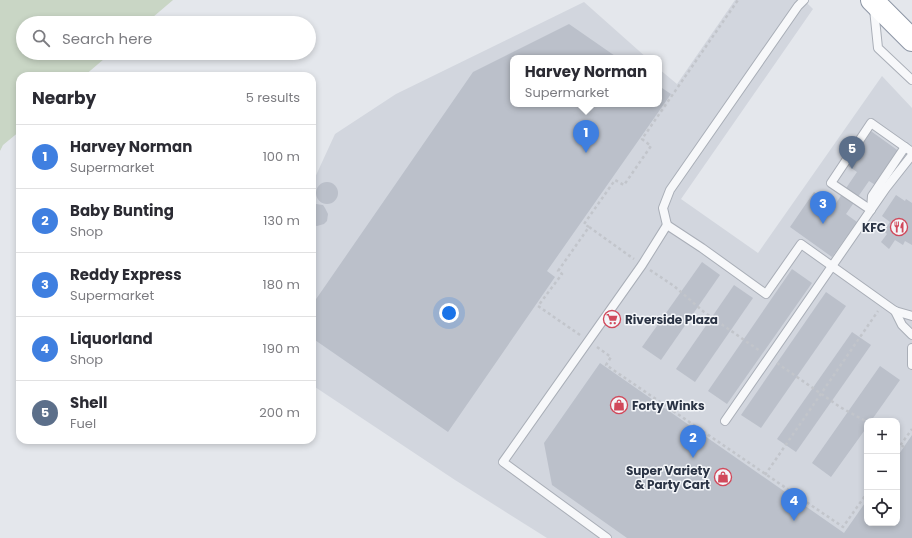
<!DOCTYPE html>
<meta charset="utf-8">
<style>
:root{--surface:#fff;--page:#f7f7f7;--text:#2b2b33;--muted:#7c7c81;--line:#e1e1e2;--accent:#db2777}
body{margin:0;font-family:Poppins,sans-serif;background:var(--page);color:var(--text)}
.controls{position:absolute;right:12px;bottom:12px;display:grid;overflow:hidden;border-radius:8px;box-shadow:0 2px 6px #0003}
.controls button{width:36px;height:36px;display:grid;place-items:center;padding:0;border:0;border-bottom:1px solid var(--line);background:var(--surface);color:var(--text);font:20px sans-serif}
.you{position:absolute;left:449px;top:313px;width:14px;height:14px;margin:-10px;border:3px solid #fff;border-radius:50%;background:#1a73e8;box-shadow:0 0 0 6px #1a73e833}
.badge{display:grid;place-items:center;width:26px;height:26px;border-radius:50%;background:var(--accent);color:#fff;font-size:13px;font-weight:700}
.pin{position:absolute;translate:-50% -33px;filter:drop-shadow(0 1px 2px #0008)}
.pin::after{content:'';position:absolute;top:21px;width:14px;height:12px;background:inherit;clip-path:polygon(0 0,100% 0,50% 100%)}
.popup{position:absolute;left:510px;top:55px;width:152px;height:52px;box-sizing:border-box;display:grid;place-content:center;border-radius:8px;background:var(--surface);filter:drop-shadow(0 1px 3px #0005);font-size:13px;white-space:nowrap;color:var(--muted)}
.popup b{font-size:15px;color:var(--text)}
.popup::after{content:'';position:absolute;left:50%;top:100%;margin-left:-8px;border:8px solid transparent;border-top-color:var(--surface)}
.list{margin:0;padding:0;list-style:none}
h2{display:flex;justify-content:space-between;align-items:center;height:52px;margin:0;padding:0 16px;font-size:17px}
h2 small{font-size:13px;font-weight:400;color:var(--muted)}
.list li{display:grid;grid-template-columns:26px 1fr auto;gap:12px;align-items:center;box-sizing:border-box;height:64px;padding:0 16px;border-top:1px solid var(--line)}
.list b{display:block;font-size:15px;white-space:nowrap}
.list p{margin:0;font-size:13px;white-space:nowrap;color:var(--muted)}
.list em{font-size:13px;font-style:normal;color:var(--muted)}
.icon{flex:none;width:22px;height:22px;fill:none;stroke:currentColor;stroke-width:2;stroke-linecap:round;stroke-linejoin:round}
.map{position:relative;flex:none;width:912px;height:538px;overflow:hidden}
.search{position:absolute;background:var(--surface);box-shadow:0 2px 6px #0003;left:16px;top:16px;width:300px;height:44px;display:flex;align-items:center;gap:10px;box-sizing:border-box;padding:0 14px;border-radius:22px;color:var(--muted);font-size:15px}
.panel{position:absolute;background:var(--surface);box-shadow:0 2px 6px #0003;left:16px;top:72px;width:300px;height:372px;border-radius:12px}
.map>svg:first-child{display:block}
.built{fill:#d2d6de;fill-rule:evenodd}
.green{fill:#c9d6c5}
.building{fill:#bbc0ca}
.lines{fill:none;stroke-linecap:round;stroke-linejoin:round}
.lane-casing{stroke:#a9aeb7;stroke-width:10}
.highway-casing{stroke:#8b94a3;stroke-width:24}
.path{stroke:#c2c5cb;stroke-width:2.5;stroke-dasharray:3 3;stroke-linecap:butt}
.lane{stroke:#f7f8fa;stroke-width:8}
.highway{stroke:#fff;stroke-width:22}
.labels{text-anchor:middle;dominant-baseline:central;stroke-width:3;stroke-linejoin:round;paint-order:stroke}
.poi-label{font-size:12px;font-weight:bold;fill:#2b3445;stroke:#f4f6f9;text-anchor:end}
</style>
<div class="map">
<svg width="912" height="538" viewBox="0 0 912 538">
<rect width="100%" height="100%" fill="#e4e7ec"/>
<path class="built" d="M735,0H804L813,9L681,199L758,253L882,76L912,108V538H547L455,480L312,385V184L335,134L396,94L584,2L647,58H513V104H659V69L677,84ZM867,421H897V523H867Z"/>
<polygon class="green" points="0,0 173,0 146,23 23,23 23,53 111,53 84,76 20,76 20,131 3,145 0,151"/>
<g class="building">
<polygon points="569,24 618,58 513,58 513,104 659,104 659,86 671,94 547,271 555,277 448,432 312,338 312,305 473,72"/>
<polygon points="868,129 900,152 877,186 869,181 846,214 857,222 832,257 790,227 814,192 834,206 857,172 844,163"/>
<circle cx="327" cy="193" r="11"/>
<polygon points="896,195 905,201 906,199 912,203 912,245 905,241 903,245 895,240 889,249 881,242 887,234 884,231 890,222 882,216"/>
<polygon points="316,204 323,205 325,208 328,214 327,221 324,224 317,226 312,225 312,205"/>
<polygon points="702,262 720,275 661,360 642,347"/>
<polygon points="792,269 812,283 727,404 708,391"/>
<polygon points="734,285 753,298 695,382 676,369"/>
<polygon points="826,292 846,306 761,428 741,415"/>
<polygon points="852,332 871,345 796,452 777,439"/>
<polygon points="600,363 844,533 867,500 867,523 897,523 897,457 912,435 912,538 627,538 552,485 544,443"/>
<polygon points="880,366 900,380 871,421 867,421 867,427 831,477 812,463"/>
</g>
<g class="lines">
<g class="lane-casing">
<g id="lane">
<polyline points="874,9 878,48 912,80"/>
<polyline points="871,209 872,196 905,147"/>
<polyline points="871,210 831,183 871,123 912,152"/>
<polyline points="667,225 663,208 670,190 798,6 804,0"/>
<polyline points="895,311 902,325 912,335"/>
<polyline points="912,348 912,365"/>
<polyline points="725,421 886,188 912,155"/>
<polyline points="607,538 503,462 642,265 667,225 702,248 766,294 801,244 895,311 912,316"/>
</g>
</g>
<g class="highway-casing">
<polyline id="highway" points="872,0 912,40"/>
</g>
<g class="path">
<polyline points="589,227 584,224 615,180 624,185 651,146 642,139 738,0"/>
<polyline points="650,270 674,286 704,312 760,351"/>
<polyline points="580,335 538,306 562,274 558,271 589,227 634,259"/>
<polyline points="597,347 611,357 606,365 843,527 867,493"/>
<polyline points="777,363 840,407 867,422"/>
<polyline points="897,442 904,447"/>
<polyline points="897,450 912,429"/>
<polyline points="765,475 878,311"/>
</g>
<use href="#lane" class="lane"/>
<use href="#highway" class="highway"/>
</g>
<defs>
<g id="restaurant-ring" transform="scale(0.9)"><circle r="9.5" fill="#f4f6f9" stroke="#d1495b" stroke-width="1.5"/><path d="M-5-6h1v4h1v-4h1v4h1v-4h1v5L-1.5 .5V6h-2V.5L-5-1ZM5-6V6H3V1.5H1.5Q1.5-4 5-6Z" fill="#d1495b"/></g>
<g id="supermarket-ring" transform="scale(0.9)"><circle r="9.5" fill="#f4f6f9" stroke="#d1495b" stroke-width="1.5"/><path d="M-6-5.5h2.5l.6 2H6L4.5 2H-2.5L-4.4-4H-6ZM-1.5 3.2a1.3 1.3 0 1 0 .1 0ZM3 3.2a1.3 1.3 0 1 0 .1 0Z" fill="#d1495b"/></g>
<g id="shop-ring" transform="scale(0.9)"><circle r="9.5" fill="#f4f6f9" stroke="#d1495b" stroke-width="1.5"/><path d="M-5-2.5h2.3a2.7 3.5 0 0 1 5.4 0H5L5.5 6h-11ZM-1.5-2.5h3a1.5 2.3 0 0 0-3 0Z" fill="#d1495b"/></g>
</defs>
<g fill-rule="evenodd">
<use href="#restaurant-ring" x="899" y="227"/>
<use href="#supermarket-ring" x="612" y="319"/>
<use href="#shop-ring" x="619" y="405"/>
<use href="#shop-ring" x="723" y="477"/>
</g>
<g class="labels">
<g class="poi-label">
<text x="886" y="227">KFC</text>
<text x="625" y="319" text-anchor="start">Riverside Plaza</text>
<text x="632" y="405" text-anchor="start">Forty Winks</text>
<text x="710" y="470">Super Variety<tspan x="710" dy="14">&amp; Party Cart</tspan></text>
</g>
</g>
</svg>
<div class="controls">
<button>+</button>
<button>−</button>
<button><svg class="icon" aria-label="locate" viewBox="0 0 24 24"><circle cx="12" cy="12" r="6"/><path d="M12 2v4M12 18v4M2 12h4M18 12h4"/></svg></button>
</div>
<div class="you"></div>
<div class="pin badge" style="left:586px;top:153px;background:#3f7fe0">1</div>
<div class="popup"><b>Harvey Norman</b>Supermarket</div>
<div class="pin badge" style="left:693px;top:458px;background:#3f7fe0">2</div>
<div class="pin badge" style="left:823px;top:224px;background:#3f7fe0">3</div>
<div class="pin badge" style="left:794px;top:521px;background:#3f7fe0">4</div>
<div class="pin badge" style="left:852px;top:169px;background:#5c6f8a">5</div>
<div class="search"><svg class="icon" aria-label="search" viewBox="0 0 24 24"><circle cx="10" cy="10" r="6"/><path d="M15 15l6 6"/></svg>Search here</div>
<section class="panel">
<h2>Nearby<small>5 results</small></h2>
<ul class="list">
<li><span class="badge" style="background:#3f7fe0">1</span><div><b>Harvey Norman</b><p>Supermarket</p></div><em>100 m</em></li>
<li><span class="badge" style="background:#3f7fe0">2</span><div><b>Baby Bunting</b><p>Shop</p></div><em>130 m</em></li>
<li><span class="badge" style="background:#3f7fe0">3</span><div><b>Reddy Express</b><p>Supermarket</p></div><em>180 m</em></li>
<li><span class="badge" style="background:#3f7fe0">4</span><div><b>Liquorland</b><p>Shop</p></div><em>190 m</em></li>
<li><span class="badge" style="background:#5c6f8a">5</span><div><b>Shell</b><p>Fuel</p></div><em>200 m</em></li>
</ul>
</section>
</div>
